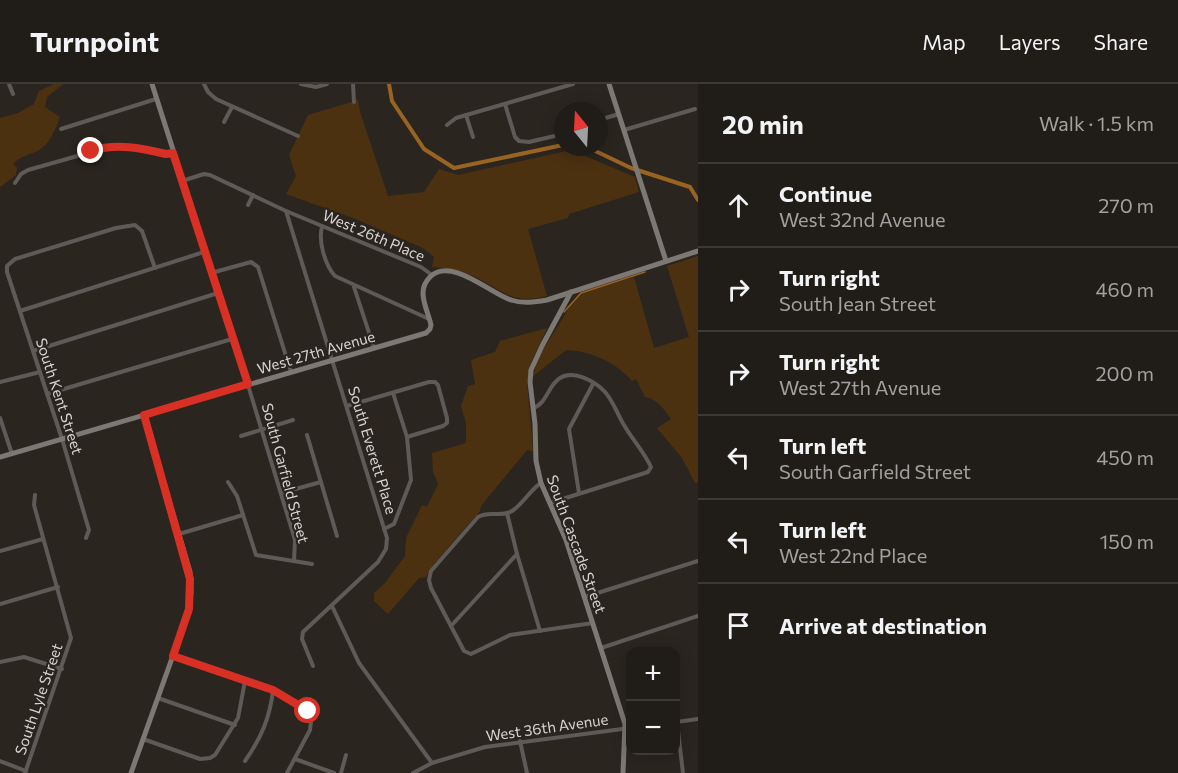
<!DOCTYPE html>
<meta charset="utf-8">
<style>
:root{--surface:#201c17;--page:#2d2924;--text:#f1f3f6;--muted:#a2a1a1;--line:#3d3a36}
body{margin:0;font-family:Commissioner,sans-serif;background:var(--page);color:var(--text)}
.controls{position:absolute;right:18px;bottom:18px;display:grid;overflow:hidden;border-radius:12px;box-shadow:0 3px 15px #0003}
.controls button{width:54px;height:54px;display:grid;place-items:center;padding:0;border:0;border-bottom:2px solid var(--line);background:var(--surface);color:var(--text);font:30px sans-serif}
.compass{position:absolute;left:554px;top:18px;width:54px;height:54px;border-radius:50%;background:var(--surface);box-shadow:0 3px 15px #0003;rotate:342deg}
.stop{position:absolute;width:18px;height:18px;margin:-14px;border:4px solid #d93025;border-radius:50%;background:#fff}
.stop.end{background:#d93025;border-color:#fff;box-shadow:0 2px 6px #0008}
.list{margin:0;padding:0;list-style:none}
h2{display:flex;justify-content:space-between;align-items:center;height:78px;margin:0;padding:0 24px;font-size:26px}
h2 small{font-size:20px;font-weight:400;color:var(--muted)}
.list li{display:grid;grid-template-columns:39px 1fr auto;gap:18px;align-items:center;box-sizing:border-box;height:84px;padding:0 24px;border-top:2px solid var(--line)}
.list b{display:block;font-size:22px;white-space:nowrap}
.list p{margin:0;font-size:20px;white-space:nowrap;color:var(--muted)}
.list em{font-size:20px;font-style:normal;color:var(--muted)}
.icon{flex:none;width:33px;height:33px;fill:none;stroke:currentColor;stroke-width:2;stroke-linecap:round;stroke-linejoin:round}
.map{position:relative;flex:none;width:698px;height:689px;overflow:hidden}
header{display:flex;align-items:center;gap:36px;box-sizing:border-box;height:84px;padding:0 30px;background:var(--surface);border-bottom:2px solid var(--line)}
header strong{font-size:28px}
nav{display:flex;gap:33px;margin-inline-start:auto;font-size:21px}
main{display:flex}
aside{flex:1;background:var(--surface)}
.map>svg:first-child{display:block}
.green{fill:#4c3111}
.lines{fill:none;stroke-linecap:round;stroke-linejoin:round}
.stream{stroke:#996422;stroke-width:1.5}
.canal{stroke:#996422;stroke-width:4}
.street{stroke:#5e5a57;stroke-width:4}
.secondary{stroke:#7c7873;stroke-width:5}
.route{stroke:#d93025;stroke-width:8}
.labels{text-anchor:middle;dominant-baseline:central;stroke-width:4.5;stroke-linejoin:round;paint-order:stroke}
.street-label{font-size:15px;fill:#d7d3cf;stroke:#2b251f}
</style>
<header>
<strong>Turnpoint</strong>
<nav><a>Map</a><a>Layers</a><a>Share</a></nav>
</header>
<main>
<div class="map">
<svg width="698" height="689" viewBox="0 0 698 689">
<rect width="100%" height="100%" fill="#2b251f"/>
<g class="green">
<path d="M54,0H63L47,13L45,23L60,33C56,44 49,61 39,66C30,71 20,72 13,80L17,84L16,91L0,103V34L18,29L34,20L39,7Z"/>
<path d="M358,16L360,28L388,112L424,108L439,85L458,91L571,66L635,93L639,108L569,130L568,134L528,145L547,212C511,221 503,206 473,192C460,186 446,184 432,183L434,173L423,164L353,134L286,110L296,92L289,71L308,31Z"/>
<path d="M698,172V398L695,399L682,374L657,344L671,335C665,326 656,314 645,313L636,295L632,297C616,278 590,267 566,266L532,293L541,269L578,210L634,193L654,264L689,253L667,182Z"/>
<polygon points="547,244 531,279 527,298 533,367 527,366 481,422 480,427 433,481 426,493 419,494 388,530 374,517 374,509 385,499 405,472 406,454 422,421 427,423 438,400 433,388 432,369 466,359 466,339 461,322 468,302 475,300 471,276 495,268 500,257"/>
</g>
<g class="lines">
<polyline class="stream" points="564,228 581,209 645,188"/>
<g class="canal">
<polyline points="389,0 392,17 424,65 454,84 563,61"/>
<polyline points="587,63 631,84 690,103 698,116"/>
</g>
<g class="street">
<polyline points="9,0 13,10"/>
<polyline points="204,0 208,8 216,15 298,52"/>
<polyline points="301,0 316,3 327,0"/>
<polyline points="353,0 354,18"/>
<polyline points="505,20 515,53 519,57 529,58 563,50"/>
<polyline points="466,31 473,53"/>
<polyline points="599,36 619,30"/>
<polyline points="224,38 232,23"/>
<polyline points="447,41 456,34 573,0"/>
<polyline points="61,45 156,15"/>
<polyline points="624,46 695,25"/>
<polyline points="182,97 204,90 210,91 286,127 421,183 432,191"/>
<polyline points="15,99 21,90 28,86 109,63 141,64 166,71 173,70"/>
<polyline points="248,121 253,111"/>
<polyline points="286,127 387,454 386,465 378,478 303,548 302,555 313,582"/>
<path d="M322,143C318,157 325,181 335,192L429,235"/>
<polyline points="211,189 251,178 258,183 291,288"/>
<polyline points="354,203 374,264"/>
<polyline points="20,227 204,168"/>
<polyline points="33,267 218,209"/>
<polyline points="0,298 40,288"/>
<polyline points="248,301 295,456 294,477"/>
<polyline points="47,310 232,255"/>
<polyline points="347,322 429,298 435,298 438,301 447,334 447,339 443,342 407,353"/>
<path d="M533,324C547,320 548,301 560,294C573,286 592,296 602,305C612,313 617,330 624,341C632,355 644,368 651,383L648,388L550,419"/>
<polyline points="0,334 12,370"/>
<polyline points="307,351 337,452"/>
<polyline points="241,352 293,336"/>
<polyline points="228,398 237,412 256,471 312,480"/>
<path d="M541,399C530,406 523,420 512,427C501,434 489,426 478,433L431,487L429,496L431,504L464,567L471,570L510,551L593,539"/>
<polyline points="281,409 321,398"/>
<polyline points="579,409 569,345 593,300"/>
<polyline points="507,429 517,470 540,547"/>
<polyline points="384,445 394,440 411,396 407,353 393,309"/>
<polyline points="179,450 243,431"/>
<polyline points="86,454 89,446 62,355 7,188 7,182 15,175 116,144 135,141 142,147 155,184"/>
<polyline points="0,467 43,455"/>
<polyline points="585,513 698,477"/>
<polyline points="0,520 58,503"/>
<polyline points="332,522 359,579 432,679"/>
<polyline points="451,542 517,470"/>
<polyline points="601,564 698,532"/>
<polyline points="173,572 273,606 308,627 311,637 310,646 287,689"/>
<polyline points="0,578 24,573 62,585"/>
<polyline points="158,614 235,641"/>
<polyline points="676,638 698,635"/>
<polyline points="677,638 683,689"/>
<polyline points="143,655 200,675 210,674 215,671 238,634 245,597"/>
<polyline points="520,657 527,689"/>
<polyline points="295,675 334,689"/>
<polyline points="0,677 26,687"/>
<path d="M245,677C261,654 270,634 273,606"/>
<polyline points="25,689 71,554 34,421 35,411"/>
<polyline points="341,689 346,671"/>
<polyline points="413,689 432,679 485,663 630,644"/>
</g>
<g class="secondary">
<polyline points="152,0 248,300"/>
<polyline points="609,0 666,177"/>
<polyline points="571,208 542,262 531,286 530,298 535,340 536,377 541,399 566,456 625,640 623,689"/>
<path d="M0,373L426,249L430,245L431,241C429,231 423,220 423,209C423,203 426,197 430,193C451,172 491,210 511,216C523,220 535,218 547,216L698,167"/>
<polyline points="131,689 186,535 191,509 190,488 144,331"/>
</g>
</g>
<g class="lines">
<path class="route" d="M91,67C117,59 141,64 166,70L173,69L248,300L144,331L190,495L189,525L173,572L273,606L308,627"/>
</g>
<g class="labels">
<g class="street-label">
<text transform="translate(374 151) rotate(23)">West 26th Place</text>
<text transform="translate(316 268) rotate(-16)">West 27th Avenue</text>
<text transform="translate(60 312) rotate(72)">South Kent Street</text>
<text transform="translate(373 366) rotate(73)">South Everett Place</text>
<text transform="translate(286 389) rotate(75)">South Garfield Street</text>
<text transform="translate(577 460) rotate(70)">South Cascade Street</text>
<text transform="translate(38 615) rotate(-71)">South Lyle Street</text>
<text transform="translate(547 643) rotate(-8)">West 36th Avenue</text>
</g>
</g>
</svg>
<div class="controls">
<button>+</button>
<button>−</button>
</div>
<svg class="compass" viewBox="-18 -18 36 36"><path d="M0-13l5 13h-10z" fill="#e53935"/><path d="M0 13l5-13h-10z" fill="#a2a1a1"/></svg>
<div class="stop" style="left:308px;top:627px"></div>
<div class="stop end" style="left:91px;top:67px"></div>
</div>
<aside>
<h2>20 min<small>Walk · 1.5 km</small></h2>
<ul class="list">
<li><svg class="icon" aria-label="ahead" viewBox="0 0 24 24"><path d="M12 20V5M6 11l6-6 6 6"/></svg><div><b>Continue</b><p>West 32nd Avenue</p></div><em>270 m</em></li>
<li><svg class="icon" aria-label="right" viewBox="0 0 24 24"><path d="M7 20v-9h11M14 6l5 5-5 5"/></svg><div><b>Turn right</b><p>South Jean Street</p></div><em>460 m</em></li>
<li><svg class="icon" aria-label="right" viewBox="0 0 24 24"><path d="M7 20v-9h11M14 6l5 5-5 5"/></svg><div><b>Turn right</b><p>West 27th Avenue</p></div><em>200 m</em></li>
<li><svg class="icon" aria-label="left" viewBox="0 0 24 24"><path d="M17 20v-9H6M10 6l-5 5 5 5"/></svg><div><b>Turn left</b><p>South Garfield Street</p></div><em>450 m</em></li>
<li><svg class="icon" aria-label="left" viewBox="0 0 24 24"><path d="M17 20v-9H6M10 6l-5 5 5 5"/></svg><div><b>Turn left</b><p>West 22nd Place</p></div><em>150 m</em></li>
<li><svg class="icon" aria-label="arrive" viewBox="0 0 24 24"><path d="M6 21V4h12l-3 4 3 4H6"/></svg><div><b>Arrive at destination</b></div></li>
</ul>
</aside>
</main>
